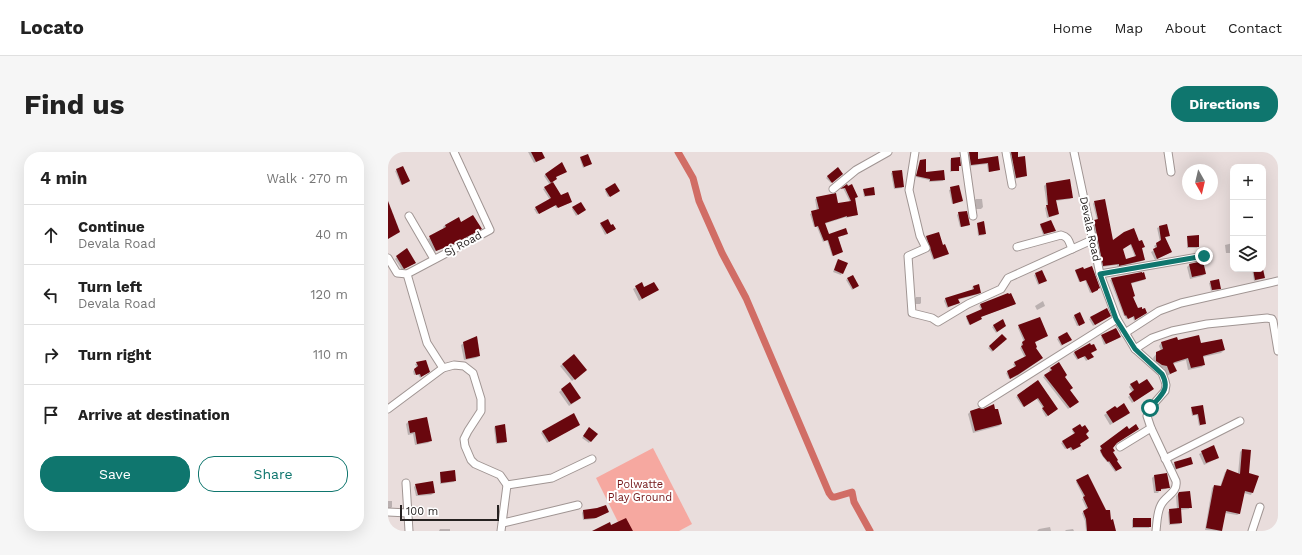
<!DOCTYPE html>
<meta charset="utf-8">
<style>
:root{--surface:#fff;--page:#f6f6f6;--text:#222;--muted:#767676;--line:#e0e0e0;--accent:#0f766e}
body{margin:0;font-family:"Work Sans",sans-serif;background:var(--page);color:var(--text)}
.controls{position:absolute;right:12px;top:12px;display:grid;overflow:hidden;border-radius:8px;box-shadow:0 4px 16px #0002}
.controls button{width:36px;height:36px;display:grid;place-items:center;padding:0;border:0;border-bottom:1px solid var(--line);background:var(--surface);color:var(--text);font:20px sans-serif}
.compass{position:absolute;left:794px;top:12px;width:36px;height:36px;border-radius:50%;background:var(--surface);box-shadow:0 4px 16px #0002;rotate:172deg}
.scale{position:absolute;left:12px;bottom:10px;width:99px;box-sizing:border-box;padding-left:4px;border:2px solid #262221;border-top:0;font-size:11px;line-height:14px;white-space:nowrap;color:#262221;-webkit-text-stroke:3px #fff;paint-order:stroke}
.stop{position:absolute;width:12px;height:12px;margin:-9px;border:3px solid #0f766e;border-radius:50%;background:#fff}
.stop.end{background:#0f766e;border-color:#fff;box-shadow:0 1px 4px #0008}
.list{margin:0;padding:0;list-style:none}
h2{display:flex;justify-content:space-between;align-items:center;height:52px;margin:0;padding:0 16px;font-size:17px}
h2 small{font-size:13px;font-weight:400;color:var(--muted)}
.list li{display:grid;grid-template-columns:26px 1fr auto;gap:12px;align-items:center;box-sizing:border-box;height:60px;padding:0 16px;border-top:1px solid var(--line)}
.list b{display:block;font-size:15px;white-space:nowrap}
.list p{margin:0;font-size:13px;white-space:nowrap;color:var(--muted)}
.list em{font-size:13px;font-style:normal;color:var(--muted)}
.actions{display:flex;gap:8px;padding:12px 16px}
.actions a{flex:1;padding:9px 0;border:1px solid var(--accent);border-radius:16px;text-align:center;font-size:14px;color:var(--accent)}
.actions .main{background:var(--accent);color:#fff}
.icon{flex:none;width:22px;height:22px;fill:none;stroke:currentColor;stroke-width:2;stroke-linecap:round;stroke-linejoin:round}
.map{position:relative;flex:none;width:890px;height:379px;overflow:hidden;border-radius:16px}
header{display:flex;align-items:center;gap:24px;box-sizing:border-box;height:56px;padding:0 20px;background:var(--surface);border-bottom:1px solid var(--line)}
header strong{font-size:19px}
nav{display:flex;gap:22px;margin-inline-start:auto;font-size:14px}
.intro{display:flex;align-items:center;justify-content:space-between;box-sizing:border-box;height:96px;padding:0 24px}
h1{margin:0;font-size:28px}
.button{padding:10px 18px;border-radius:16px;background:var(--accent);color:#fff;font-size:14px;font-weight:700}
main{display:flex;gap:24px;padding:0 24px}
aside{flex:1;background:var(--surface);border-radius:16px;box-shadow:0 4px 16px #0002}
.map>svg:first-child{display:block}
.green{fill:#f6a8a0}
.shadow{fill:#0003;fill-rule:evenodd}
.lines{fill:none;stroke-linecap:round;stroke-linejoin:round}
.canal{stroke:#d16d65;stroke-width:7}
.building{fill:#69070e;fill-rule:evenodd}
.minor-casing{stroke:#a09593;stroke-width:9}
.minor{stroke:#fff;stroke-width:7}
.route{stroke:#0f766e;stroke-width:5}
.labels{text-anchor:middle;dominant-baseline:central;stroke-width:4;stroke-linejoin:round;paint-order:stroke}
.street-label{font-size:11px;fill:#262221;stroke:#fff}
.park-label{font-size:11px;fill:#741719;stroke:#fff}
</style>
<header>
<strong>Locato</strong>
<nav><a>Home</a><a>Map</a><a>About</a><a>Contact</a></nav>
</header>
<div class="intro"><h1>Find us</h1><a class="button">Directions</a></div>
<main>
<aside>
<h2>4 min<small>Walk · 270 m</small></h2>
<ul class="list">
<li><svg class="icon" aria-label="ahead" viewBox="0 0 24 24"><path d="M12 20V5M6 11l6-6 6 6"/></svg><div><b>Continue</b><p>Devala Road</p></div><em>40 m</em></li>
<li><svg class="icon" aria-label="left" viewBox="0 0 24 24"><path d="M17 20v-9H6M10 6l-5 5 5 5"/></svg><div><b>Turn left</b><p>Devala Road</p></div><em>120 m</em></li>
<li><svg class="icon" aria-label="right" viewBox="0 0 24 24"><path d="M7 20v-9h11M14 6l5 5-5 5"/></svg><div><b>Turn right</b></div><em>110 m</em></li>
<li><svg class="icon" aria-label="arrive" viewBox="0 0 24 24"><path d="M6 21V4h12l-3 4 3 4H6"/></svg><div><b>Arrive at destination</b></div></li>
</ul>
<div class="actions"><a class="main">Save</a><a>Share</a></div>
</aside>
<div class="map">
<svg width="890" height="379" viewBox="0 0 890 379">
<rect width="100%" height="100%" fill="#e9dddc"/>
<polygon class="green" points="265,296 304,372 291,379 245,379 230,370 208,326"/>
<g class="shadow">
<polygon points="140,0 153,0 154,7 146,11"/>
<polygon points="629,0 630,6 638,24 627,27 622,2"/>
<polygon points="582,1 589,8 609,5 611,18 600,20 599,12 582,14 580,3"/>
<polygon points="193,6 203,12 195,16 192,7"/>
<polygon points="571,6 572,13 570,15 570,18 562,20 562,8 563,7"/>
<polygon points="532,9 537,21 556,27 555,29 541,30 541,28 528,25"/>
<polygon points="15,15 20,30 13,33 7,19"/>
<polygon points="505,20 515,34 514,36 506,37 503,21"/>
<polygon points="454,21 443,31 438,26 440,24"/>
<polygon points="158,22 167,25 164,30 172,44 182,51 168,56 167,53 149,62 146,57 162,48 155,37 162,33 156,24"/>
<polygon points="658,32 683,46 682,47 667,49 670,62 669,63 659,66 657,56 659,54 656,34"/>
<polygon points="459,33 469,45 467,47 469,63 458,66 458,65 436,72 441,83 457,83 450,85 454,100 444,104 439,88 435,90 429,75 426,75 422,62 429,59 427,47 429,46 449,52 462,50 455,36"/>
<polygon points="570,35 574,49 564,52 561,38"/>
<polygon points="218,38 229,40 220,45 217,39"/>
<polygon points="476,38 486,43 476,45 475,39"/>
<polygon points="588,47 594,47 595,55 593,57 588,57 587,48"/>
<path d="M706,50L724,90H750L756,95L753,97L756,108L754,109L730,115L729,113L714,115L705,70L709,68L705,52ZM742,92L747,105L737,108L734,97Z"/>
<polygon points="185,55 197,58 188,64 184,57"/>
<polygon points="571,61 581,73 579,74 572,75 569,63"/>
<polygon points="70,66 63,93 46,100 40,87 56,77 55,75 57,73"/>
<polygon points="213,72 225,78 217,83 212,73"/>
<polygon points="590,72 597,82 596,83 590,84 589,73"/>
<polygon points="653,73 666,79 655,83 652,74"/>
<polygon points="771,75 780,84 776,86 783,100 767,108 763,100 768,97 766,94 772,90 769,76"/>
<polygon points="539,85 555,94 560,102 545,108 537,86"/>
<polygon points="800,85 810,94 809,96 799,96 799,86"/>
<polygon points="845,91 845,101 838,101 837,93"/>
<polygon points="9,105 27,111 14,118 7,107"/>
<polygon points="449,109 458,111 453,123 445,120"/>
<polygon points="801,113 817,122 814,124 802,127 799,115"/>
<polygon points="864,117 874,117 876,126 866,129"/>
<polygon points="688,118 709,138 702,141 697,128 691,130 687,119"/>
<polygon points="755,121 757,127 756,128 742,132 745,145 749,157 756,162 746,169 745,165 738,167 737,164 736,164 722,128"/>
<polygon points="648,122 658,129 650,133 646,123"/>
<polygon points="459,127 469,135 464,138 458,128"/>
<polygon points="823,130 832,136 823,139 821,131"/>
<polygon points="253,132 256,136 269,138 251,149 245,137"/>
<polygon points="585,134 591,142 569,148 571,151 569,152 559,156 556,149 557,147 585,138 584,136"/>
<polygon points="620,142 627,152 625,153 592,165 592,168 581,173 578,166 593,158 591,154 592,153"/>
<polygon points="528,145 533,145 533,151 532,152 527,152 527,147"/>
<polygon points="655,149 657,154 649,158 647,154"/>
<polygon points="718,157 720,165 705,174 701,167"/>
<polygon points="692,161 695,172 689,174 685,165"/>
<polygon points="615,168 616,175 608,181 604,175"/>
<polygon points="631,174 659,184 646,191 647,197 652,208 629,224 621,227 618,221 627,216 625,212 637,206 632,196 634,194 633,192 636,190 630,176"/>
<polygon points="678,181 681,189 673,194 669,187"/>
<polygon points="614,183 617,187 604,200 600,196"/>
<polygon points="714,184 731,186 716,193 713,185"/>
<polygon points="788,187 789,189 812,192 836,198 833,201 815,205 816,212 814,215 800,218 798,208 785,212 788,219 779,224 776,216 774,216 773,215 769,214 765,206 769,201 773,199 771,194 773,191"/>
<polygon points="76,191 91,204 88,206 76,208 73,193"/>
<polygon points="686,201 702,201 703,206 698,209 695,204 689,208 685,202"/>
<polygon points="38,209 39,221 32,226 30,222 26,223 25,219 29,216 27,212"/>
<polygon points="175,212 195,220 184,229 172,214"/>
<polygon points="663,217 676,225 688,251 680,257 655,225 662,220 661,218"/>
<polygon points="650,229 668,258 658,265 654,258 655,256 648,246 635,255 628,245"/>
<polygon points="182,231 190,248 181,254 171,240"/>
<polygon points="743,232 751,233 762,239 744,251 740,245 745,241 741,235"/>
<polygon points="727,255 739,263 722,273 716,263"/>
<polygon points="814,255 817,271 811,274 809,263 804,264 803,258"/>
<polygon points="583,259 613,272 611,274 585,281 580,262"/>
<polygon points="38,266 42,289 40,291 27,293 25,282 20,283 18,272 20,270"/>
<polygon points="107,274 118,290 116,291 108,292 106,276"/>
<polygon points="189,274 159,291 153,281 155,279"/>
<polygon points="738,275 740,278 724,296 724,301 731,317 727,320 720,310 719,310 715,305 712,300 713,298 712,296"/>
<polygon points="201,277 208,282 201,291 194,286"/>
<polygon points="685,278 697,282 690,295 683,299 681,295 677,297 673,291 687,283 684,279"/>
<polygon points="825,295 830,306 816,313 811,302"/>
<polygon points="854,298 860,322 870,325 864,341 863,343 856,341 851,362 849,363 837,361 833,379 817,378 824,336 826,334 832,335 837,320 839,319 850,322 852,300"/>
<polygon points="787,311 804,312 787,318 785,312"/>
<polygon points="53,321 67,328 66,330 52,332 52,322"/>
<polygon points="766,324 780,335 778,337 772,338 770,341 766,341 764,326"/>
<polygon points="689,329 722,369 727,379 698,379 697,369 694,361 699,358 694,347 696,346 688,330"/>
<polygon points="28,333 46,341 43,343 28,344 26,335"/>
<polygon points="791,341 802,355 801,357 792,358 793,371 792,372 781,373 780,360 782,358 789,358 788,344"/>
<polygon points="0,349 4,349 4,355 3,356 0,356"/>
<polygon points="195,359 220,360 206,367 195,368 194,361"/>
<polygon points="745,367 762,374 761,376 744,376 744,368"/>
<polygon points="662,375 663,379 649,379 651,377"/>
<polygon points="52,377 62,377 62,379 51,379"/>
<polygon points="685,377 686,379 677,379 678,378"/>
</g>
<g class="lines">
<polyline class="canal" points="290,0 305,26 311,49 334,101 358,146 441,341 444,345 447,345 464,340 466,350 482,379"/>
</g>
<g class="building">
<polygon points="143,0 154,0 157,6 148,10"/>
<polygon points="581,0 590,0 590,7 610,4 612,18 601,20 600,11 583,13"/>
<polygon points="623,0 630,0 630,5 637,4 639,24 628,26"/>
<polygon points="200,2 204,12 196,15 192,5"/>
<polygon points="572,5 573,14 571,14 571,19 563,19 563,6"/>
<polygon points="538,7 538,20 556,18 557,28 542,29 542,27 528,24 532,8"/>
<polygon points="174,10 179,20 168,25 169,27 163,31 157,22"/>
<polygon points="15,14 22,29 14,33 8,17"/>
<polygon points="450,15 455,22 444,31 439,24"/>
<polygon points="514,18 516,35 507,36 504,19"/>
<polygon points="682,27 685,46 668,48 671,62 661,65 658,53 660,53 658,31"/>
<polygon points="165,30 173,43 180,40 184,50 170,56 168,53 151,62 147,55 163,46 156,35"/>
<polygon points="227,31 232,39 222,45 217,37"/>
<polygon points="459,32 460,34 464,32 470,45 467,46 470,63 459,65 459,64 437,71 441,82 458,76 460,82 450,85 455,100 445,104 440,88 436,89 430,74 427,75 423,59 431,57 428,45 448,41 450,51 463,49 457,36 452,37"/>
<polygon points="571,33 575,49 565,52 562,35"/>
<polygon points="486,35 487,43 477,44 475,37"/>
<path d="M717,47L725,88L736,80L746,76L751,89L754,88L757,95L754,96L757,108L731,114V112L715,114L706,68L710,67L706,49ZM743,92L748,104L738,107L735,97Z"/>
<polygon points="0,49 12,80 0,87"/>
<polygon points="193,50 198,58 190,63 184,55"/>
<polygon points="579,59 582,73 573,75 570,60"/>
<polygon points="85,63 94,77 66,92 48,99 41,84 58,75 57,73 71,65 73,70"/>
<polygon points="220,67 223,73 225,72 228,77 219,82 212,71"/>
<polygon points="663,68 668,79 656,82 652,72"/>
<polygon points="596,69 598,82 591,83 589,71"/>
<polygon points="779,72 782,84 777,85 784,100 769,107 765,97 769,95 768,91 773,88 771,74"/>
<polygon points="551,80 555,93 557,92 561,102 546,107 538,84"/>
<polygon points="811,83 811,95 800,95 799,84"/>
<polygon points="19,96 28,111 16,117 8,104"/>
<polygon points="450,107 460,111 455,122 446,118"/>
<polygon points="815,109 818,122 804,125 801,112"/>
<polygon points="704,114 712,136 710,137 710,138 704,141 698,128 692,130 687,118 695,115 696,117"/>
<polygon points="865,117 875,117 877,126 867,128"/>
<polygon points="654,118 659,129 651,132 647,121"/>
<polygon points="754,120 754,121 756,120 758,127 743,131 747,144 745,145 750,156 754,155 754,157 757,156 759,161 747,168 746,164 740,167 738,163 737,164 723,126"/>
<polygon points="465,123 471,134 465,137 459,126"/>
<polygon points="831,127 833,137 824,138 822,129"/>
<polygon points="254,130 256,135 266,130 271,138 254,147 247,134"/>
<polygon points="591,132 593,141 570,147 572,151 560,155 557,146 586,137 585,134"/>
<polygon points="620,141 621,142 623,141 628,152 593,165 594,167 582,173 578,164 594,157 592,152"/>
<polygon points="719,156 723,164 707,173 702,165"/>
<polygon points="692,160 697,171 691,174 686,163"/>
<polygon points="652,165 660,184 647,190 649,195 648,196 655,206 631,222 622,227 619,219 628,214 626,210 638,204 633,194 635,193 634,190 637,188 630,173"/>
<polygon points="615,167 618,174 609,180 605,173"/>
<polygon points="728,176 733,185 718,192 713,183"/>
<polygon points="679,180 684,188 674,193 670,185"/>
<polygon points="614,182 619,187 605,199 601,194"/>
<polygon points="811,183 813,191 834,187 837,198 815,204 817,213 803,216 800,206 787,210 785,211 789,219 782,222 779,214 774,213 768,209 768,200 775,197 773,190 789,185 790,188"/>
<polygon points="89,184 92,204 78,207 75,190"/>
<polygon points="702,191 703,193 706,192 709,198 703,201 706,205 700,208 697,204 690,207 686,200"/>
<polygon points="186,202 199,218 187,228 174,212"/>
<polygon points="38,208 42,220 33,225 32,222 28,223 26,217 30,214 28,210"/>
<polygon points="671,210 679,223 677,225 685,236 682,238 691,250 682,256 656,223 664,218 662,216"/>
<polygon points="759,227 766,237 746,250 741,242 746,238 742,232 749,228 751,232"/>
<polygon points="650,228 670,257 660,264 654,256 656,255 650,246 636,255 629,243"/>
<polygon points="182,230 193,246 183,252 173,237"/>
<polygon points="736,251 742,261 725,271 718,260 727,254 729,256"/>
<polygon points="606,252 607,257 610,257 614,272 587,279 582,259 591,256 595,257"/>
<polygon points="815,253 818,272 812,273 810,262 805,263 803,255"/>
<polygon points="186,261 192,273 161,290 154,279"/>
<polygon points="39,265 44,289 29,292 27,280 22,281 20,269"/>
<polygon points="117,272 119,290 109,291 107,274"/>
<polygon points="692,272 694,275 697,273 701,279 698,282 701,286 692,292 693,294 685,298 683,295 679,297 674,289 687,281 684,277"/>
<polygon points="748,272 751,277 729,291 725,296 727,299 725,300 730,308 729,309 734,316 728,319 721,309 720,310 715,304 712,298 714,297 712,294 739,274 741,277"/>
<polygon points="201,275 210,282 203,290 195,284"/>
<polygon points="826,293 831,306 818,311 813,299"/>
<polygon points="854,297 863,298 861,321 871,324 865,341 857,339 852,362 838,359 834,379 818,376 826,333 833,334 839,317 852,322"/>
<polygon points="803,305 805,312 788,317 786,310"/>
<polygon points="67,318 68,329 53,331 52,320"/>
<polygon points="779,321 782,336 773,337 773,339 768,339 766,323"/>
<polygon points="700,322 718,358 722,358 723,368 725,367 728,379 699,379 698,367 695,359 700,356 695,345 697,344 688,328"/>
<polygon points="45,329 47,341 30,343 27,332"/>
<polygon points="802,339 804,356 793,356 794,371 782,372 781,357 791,356 790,342 791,340"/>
<polygon points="218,353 221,360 208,366 196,367 195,358 209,356"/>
<polygon points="238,366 245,379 204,379 222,370 223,373"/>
<rect x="745" y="366" width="18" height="9"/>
</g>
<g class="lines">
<g class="minor-casing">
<g id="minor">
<polyline points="527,0 521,38 532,84 538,96 520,104 524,161 544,166 550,170 580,152 613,137 620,126 704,88"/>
<polyline points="576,0 585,64"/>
<polyline points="618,0 624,33"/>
<path d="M686,0L712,122L729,167L747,197L774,221L777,229L778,233L777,239L762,256L759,264L763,276L788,329C790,341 777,344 773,353C769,360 769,371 768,379"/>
<polyline points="780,0 783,20"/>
<polyline points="445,37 468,18 500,0"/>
<polyline points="21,64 46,107"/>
<path d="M629,95L673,83C681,85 681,90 684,97"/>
<polyline points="0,106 9,121 19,122 102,78 66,0"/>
<polyline points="19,122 39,191 55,216"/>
<polyline points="712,122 816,104"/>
<polyline points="737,181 771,159 793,151 890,129"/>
<polyline points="747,197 764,186 784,179 819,172 879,166 884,167 885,169 890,199"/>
<polyline points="594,252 729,167"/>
<polyline points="0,257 55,216 66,213 76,214 85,221 93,247 93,259 80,279 76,287 77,294 83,308 87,312 112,323 119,333 113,379"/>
<polyline points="732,295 763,276"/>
<polyline points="777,307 852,269"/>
<polyline points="18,331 21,379"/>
<polyline points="119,333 164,326 204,307"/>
<polyline points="0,360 20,361"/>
<polyline points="115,371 190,353"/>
<polyline points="864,379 872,355"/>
</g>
</g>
<use href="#minor" class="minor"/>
</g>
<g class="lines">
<path class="route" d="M762,256C772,244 783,238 774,222L747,197L728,167L712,122L816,104"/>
</g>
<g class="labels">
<g class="street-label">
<text transform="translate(702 77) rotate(78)">Devala Road</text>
<text transform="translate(75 92) rotate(-28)">Sj Road</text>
</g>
<g class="park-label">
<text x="252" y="332">Polwatte<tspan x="252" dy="13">Play Ground</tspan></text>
</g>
</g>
</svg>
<div class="controls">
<button>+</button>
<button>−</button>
<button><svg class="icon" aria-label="layers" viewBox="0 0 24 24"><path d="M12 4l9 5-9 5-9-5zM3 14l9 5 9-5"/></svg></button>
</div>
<svg class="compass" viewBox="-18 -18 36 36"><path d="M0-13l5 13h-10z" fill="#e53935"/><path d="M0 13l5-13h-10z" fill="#767676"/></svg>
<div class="scale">100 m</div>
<div class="stop" style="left:762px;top:256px"></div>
<div class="stop end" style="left:816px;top:104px"></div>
</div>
</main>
